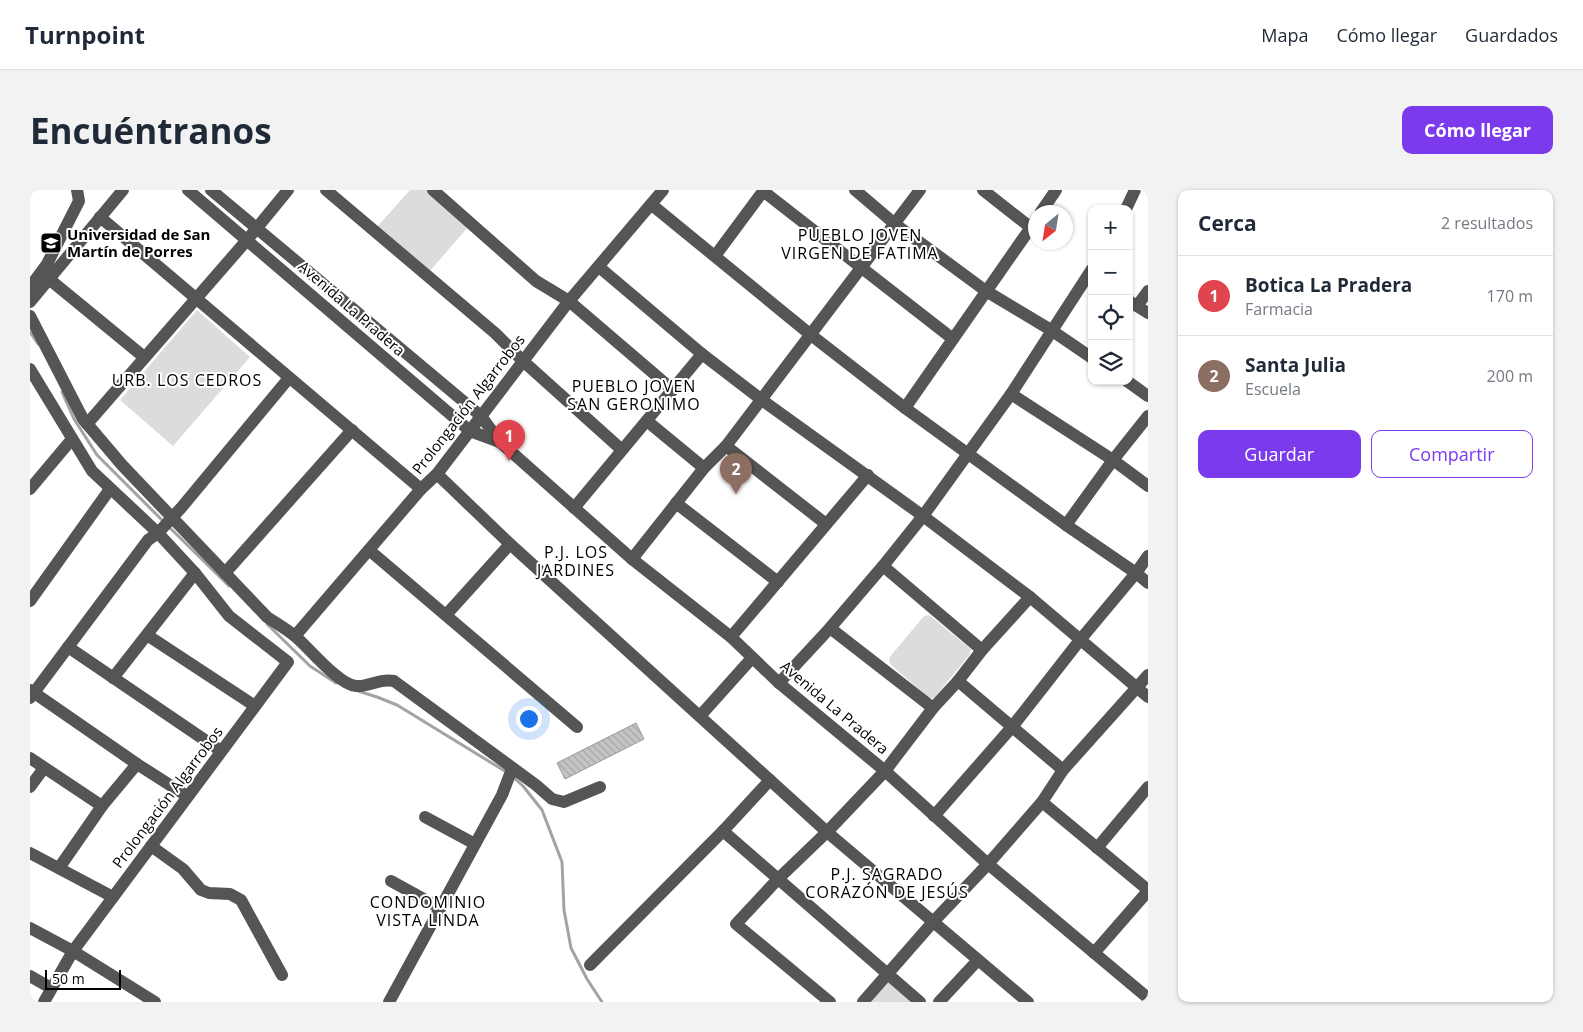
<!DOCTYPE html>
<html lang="es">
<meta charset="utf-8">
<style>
:root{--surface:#fff;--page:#f2f2f3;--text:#1f2937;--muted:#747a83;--line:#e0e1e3;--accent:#7c3aed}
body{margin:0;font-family:"Open Sans",sans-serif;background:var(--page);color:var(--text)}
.controls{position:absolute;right:15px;top:15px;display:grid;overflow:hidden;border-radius:10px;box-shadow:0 1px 4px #0004}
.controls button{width:45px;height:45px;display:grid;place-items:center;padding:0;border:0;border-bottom:1px solid var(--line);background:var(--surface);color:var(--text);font:25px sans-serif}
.compass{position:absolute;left:998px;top:15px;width:45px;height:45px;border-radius:50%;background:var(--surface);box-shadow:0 1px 4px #0004;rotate:210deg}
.scale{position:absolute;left:15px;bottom:12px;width:76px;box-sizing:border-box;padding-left:5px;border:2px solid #000;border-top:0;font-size:14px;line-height:18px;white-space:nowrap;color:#000;-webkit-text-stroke:4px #fff;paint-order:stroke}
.you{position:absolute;left:498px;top:528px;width:18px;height:18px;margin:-12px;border:4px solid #fff;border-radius:50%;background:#1a73e8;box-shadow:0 0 0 8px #1a73e833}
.badge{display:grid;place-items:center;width:32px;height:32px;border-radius:50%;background:var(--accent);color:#fff;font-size:16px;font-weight:700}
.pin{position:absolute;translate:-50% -41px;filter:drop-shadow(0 1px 2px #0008)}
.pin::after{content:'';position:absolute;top:26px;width:18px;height:15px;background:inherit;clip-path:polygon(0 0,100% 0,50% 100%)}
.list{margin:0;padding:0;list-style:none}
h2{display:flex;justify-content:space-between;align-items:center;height:65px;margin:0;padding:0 20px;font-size:21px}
h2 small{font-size:16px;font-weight:400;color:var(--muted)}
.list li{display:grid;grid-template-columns:32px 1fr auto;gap:15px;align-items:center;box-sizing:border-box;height:80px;padding:0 20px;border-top:1px solid var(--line)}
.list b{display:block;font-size:19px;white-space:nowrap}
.list p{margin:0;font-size:16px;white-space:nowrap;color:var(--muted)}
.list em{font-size:16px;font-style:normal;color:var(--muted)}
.actions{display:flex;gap:10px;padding:15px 20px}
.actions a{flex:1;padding:11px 0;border:1px solid var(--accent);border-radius:10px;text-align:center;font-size:18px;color:var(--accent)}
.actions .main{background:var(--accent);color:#fff}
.icon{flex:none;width:28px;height:28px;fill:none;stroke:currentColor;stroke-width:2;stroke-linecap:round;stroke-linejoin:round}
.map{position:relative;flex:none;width:1118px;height:812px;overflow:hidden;border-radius:10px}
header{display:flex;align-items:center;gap:30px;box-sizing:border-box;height:70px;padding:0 25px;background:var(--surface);border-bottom:1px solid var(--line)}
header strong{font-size:24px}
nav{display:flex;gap:28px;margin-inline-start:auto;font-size:18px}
.intro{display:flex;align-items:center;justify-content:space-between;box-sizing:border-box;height:120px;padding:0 30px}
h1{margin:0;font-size:35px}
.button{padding:12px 22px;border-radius:10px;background:var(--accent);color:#fff;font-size:18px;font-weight:700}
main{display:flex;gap:30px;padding:0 30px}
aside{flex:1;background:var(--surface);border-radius:10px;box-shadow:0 1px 4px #0004}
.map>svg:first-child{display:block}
.green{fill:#dcdcdc}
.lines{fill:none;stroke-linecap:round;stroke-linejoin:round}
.stream{stroke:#a3a3a3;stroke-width:3}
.building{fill:url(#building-back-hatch);stroke:#999}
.minor{stroke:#555;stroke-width:12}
.labels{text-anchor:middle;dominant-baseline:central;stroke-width:4;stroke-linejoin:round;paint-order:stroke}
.poi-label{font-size:15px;font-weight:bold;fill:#000;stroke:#fff;text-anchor:start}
.street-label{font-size:15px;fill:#000;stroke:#fff}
.neighbourhood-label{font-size:16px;letter-spacing:1px;fill:#000;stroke:#fff}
</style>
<header>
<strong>Turnpoint</strong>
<nav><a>Mapa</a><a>Cómo llegar</a><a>Guardados</a></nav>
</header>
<div class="intro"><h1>Encuéntranos</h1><a class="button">Cómo llegar</a></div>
<main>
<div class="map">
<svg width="1118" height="812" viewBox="0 0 1118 812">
<defs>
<pattern id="building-back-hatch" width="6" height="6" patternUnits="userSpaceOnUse" patternTransform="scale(1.25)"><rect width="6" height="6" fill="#c4c4c4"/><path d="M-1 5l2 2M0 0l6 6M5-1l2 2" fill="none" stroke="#a7a7a7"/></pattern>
</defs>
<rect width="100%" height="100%" fill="#fff"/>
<g class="green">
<polygon points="380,0 398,0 439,36 399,82 347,37"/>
<polygon points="167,120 220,167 143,256 90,210"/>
<polygon points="899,425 941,459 940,464 904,508 899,508 860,474 859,468 894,426"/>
<polygon points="860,789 887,812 841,812"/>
</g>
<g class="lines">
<g class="stream">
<polyline points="0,142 8,154"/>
<polyline points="32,202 44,229 67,265 133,331"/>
<polyline points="138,336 199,396"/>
<polyline points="237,434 280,476 306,493"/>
<polyline points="328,501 347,507 367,515 478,583"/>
<polyline points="483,587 493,596 512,620 532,672 534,720 541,758 557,789 572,812"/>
</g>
</g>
<polygon class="building" points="606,533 614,549 535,589 527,573"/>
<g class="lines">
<g class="minor">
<polyline points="158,0 440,241 470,252"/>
<polyline points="181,0 451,226 470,252 602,369 701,447 749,493 855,581 958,674 1118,808"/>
<polyline points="296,0 465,143 493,171 592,260"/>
<polyline points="403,0 506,91 539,111 643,200"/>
<polyline points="825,0 865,34 956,101 1021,140 1062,168"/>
<polyline points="953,0 1000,37"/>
<polyline points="733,1 923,149"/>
<polyline points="622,15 781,145 875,218 1036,335 1106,383 1118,393"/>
<polyline points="1096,19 1105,0"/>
<polyline points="1011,22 1026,0"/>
<polyline points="70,27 391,299"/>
<polyline points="685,66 734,0"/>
<polyline points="569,77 672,164 732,210 893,326 1000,407 1118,507"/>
<polyline points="19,89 114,167"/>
<polyline points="0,97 17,74 49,11 47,0"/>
<polyline points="1099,111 1118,123"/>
<polyline points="0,112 93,0"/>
<polyline points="1107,116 1118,101"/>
<path d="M0,126L53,229L92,275L237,427C246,433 257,439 266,447C279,458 309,495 326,496C340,497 349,488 364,491L506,595L522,609L534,612L570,597"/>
<polyline points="0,179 62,281 128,343 165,383 199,426 258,472 43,761 14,812"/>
<polyline points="1097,191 1118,206"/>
<polyline points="981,204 1083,270 1118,296"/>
<polyline points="875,218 1006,30"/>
<polyline points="617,231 674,278"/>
<polyline points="57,234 217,50 258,0"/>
<polyline points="696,256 796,334"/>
<polyline points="407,284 480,354 797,642 998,812"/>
<polyline points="0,299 42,249"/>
<polyline points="646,313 748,392"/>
<polyline points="544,318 672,164"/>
<polyline points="1036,335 1083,270 1118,226"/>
<polyline points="339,360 547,537"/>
<polyline points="602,369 674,278 696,256 890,0"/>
<polyline points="853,376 952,460"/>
<polyline points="195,383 322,240"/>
<polyline points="0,411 80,299"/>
<polyline points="416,425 480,354"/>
<polyline points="800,438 903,518"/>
<polyline points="117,445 225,516"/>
<polyline points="265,446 391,299 407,284 539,111 633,0"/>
<polyline points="701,447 838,285"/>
<polyline points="38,457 191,561"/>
<polyline points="83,488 165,383"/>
<polyline points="928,491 1033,580"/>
<polyline points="749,493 800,438 853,376 893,326 981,204 1062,79"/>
<polyline points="0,500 107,574 157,606"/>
<polyline points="0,508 118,350 128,343 151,318 259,188"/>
<polyline points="670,526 722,468"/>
<polyline points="0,568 72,616"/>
<polyline points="0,597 14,578"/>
<polyline points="1012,612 1118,700"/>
<polyline points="904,626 982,537 1050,450 1106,383 1118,366"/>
<polyline points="395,627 445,654"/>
<polyline points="693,641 890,812"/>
<polyline points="121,656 153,679 171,700 179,703 200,704 211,710 252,785"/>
<polyline points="1067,658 1118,597"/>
<polyline points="0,663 83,707"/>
<polyline points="29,678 72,616 107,574"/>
<polyline points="361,691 410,718"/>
<polyline points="0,738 43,761 125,812"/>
<polyline points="1064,763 1118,701"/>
<polyline points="560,775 693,641 740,590"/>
<polyline points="0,786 21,798"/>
<polyline points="359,812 472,605 482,579"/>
<polyline points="800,812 706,734 748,689 797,642 855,581 903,518 928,491 952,460 1000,407"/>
<polyline points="833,812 903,732 958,674 1012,612 1033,580 1118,485"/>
<polyline points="909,812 948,770"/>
</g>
</g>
<defs>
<g id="university-square" transform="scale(1.125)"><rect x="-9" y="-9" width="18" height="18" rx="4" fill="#000" stroke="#fff"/><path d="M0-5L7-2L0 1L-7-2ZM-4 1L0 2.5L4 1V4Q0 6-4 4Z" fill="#fff"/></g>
</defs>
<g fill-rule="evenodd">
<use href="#university-square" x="21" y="53"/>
</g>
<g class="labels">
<g class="poi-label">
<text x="37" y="44">Universidad de San<tspan x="37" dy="17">Martín de Porres</tspan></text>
</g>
<g class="street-label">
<text transform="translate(322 118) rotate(41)">Avenida La Pradera</text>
<text transform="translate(438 214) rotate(-52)">Prolongación Algarrobos</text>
<text transform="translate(805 517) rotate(40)">Avenida La Pradera</text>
<text transform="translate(137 607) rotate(-53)">Prolongación Algarrobos</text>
</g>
<g class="neighbourhood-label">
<text x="830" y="45">PUEBLO JOVEN<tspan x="830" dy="18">VIRGEN DE FATIMA</tspan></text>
<text x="157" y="190">URB. LOS CEDROS</text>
<text x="604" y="196">PUEBLO JOVEN<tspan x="604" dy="18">SAN GERONIMO</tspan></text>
<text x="546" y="362">P.J. LOS<tspan x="546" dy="18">JARDINES</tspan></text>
<text x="857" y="684">P.J. SAGRADO<tspan x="857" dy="18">CORAZÓN DE JESÚS</tspan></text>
<text x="398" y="712">CONDOMINIO<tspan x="398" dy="18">VISTA LINDA</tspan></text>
</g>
</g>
</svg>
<div class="controls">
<button>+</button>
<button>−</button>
<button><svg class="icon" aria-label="locate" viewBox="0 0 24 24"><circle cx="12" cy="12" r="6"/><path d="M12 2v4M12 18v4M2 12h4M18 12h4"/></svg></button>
<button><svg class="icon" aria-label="layers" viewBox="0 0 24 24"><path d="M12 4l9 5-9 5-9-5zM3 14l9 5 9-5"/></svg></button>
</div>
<svg class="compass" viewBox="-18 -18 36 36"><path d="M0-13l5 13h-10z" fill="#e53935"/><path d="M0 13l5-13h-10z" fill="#747a83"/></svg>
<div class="scale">50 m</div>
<div class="you"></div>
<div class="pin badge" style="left:479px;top:271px;background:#e0444e">1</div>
<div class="pin badge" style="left:706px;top:304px;background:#8d6e63">2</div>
</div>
<aside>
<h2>Cerca<small>2 resultados</small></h2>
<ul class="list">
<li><span class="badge" style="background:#e0444e">1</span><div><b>Botica La Pradera</b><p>Farmacia</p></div><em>170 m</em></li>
<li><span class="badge" style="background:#8d6e63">2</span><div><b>Santa Julia</b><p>Escuela</p></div><em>200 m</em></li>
</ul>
<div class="actions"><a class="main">Guardar</a><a>Compartir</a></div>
</aside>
</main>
